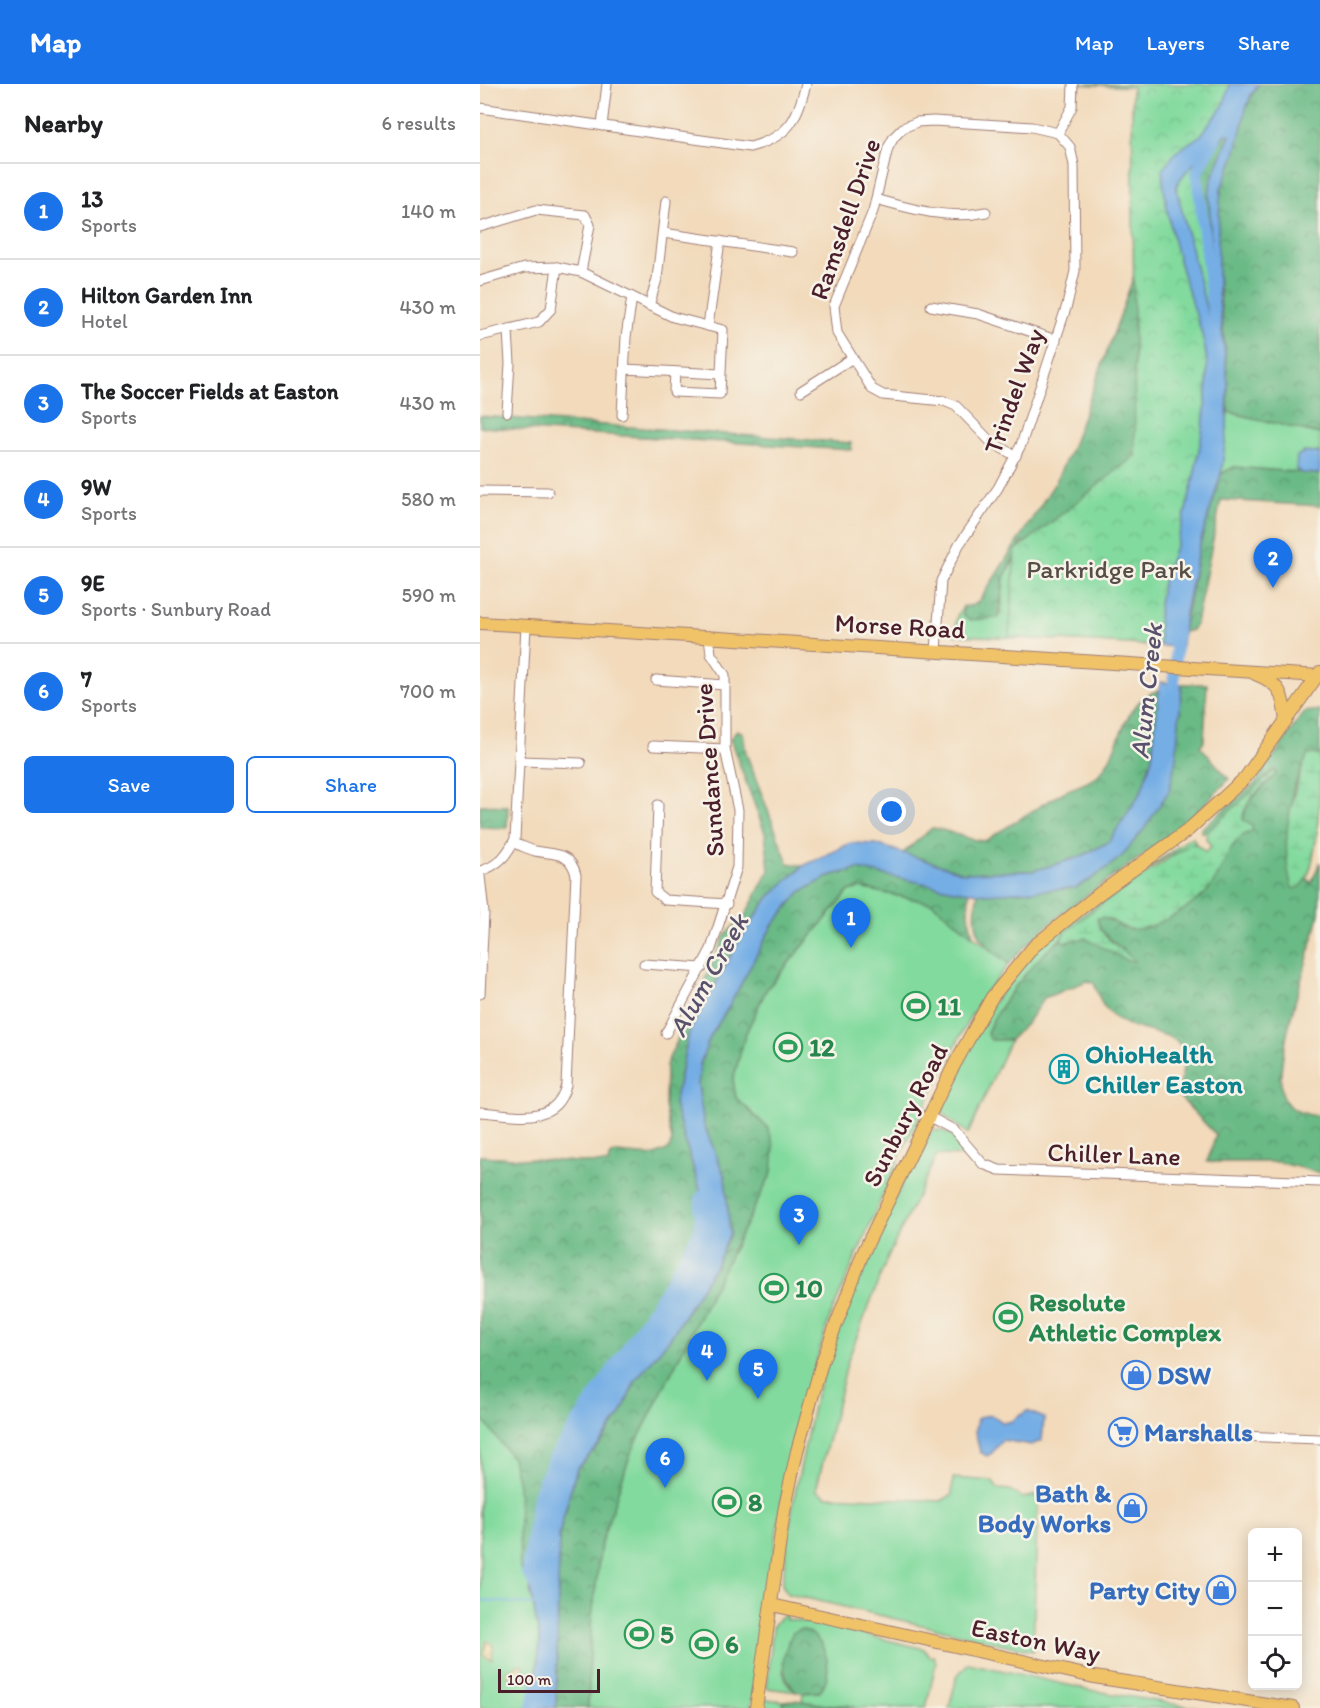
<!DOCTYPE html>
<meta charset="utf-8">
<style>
:root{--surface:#fff;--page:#f6f6f6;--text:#202124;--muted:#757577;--line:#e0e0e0;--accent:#1a73e8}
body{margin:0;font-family:Itim,sans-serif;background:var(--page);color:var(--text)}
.controls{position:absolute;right:18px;bottom:18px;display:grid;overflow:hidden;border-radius:9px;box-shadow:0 3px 15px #0003}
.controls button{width:54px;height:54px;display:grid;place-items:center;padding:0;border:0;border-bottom:2px solid var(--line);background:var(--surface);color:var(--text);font:30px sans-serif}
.scale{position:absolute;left:18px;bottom:15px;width:102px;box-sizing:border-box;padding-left:6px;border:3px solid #4a1f2b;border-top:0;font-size:16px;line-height:21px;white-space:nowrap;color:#4a1f2b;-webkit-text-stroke:4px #f7f3e8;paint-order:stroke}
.you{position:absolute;left:412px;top:728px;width:21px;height:21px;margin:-15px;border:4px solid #fff;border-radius:50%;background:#1a73e8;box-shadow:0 0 0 9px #1a73e833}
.badge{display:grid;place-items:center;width:39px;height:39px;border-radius:50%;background:var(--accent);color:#fff;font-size:20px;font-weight:700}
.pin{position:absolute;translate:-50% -50px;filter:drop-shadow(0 2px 3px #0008)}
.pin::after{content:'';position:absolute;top:32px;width:21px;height:18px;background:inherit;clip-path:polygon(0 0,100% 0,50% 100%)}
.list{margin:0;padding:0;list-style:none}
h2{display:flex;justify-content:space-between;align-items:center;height:78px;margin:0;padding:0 24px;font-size:26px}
h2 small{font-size:20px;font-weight:400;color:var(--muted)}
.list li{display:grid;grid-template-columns:39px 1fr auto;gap:18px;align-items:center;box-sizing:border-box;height:96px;padding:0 24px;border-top:2px solid var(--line)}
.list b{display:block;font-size:22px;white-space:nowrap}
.list p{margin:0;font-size:20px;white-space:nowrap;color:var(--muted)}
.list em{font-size:20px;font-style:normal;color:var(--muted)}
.actions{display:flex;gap:12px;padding:18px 24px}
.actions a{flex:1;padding:14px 0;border:2px solid var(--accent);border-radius:9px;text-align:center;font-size:21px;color:var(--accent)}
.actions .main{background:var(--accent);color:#fff}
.icon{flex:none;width:33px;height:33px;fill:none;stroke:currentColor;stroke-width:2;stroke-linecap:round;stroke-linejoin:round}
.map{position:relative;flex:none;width:840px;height:1624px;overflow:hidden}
header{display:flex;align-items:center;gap:36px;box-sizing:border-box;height:84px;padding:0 30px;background:var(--accent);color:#fff}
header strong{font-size:28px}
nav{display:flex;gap:33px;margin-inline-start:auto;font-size:21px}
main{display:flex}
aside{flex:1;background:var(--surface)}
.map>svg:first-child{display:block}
.grass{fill:#82da9e;stroke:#667c64;stroke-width:1.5}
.forest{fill:url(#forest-crowns);stroke:#5a6c58;stroke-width:1.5}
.wetland{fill:url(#wetland-marsh);stroke:#667c64;stroke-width:1.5}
.sand{fill:url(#sand-dots);stroke:#9c7c64;stroke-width:1.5}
.park{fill:url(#park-crowns);stroke:#667c64;stroke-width:1.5}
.water{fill:#75aee5;stroke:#606688;stroke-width:1.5;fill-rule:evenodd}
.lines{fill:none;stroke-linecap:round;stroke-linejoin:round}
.stream{stroke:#75aee5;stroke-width:2}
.river{stroke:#75aee5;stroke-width:12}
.minor-casing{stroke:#9e7c73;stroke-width:11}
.major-casing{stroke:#9e7c73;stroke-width:14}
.minor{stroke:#fff;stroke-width:9}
.major{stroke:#f1c369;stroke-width:12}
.labels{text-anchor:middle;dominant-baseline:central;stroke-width:5;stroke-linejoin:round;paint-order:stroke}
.street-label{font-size:26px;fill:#4a1f2b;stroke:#f7f3e8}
.park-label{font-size:26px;fill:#584e48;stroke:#f7f3e8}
.leisure-label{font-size:26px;font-weight:bold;fill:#27864d;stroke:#f7f3e8;text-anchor:start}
.culture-label{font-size:26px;font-weight:bold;fill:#0d838f;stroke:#f7f3e8;text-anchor:start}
.shop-label{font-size:26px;font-weight:bold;fill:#366cbe;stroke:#f7f3e8;text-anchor:start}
.water-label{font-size:27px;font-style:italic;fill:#59516c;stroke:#f7f3e8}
</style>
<header>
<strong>Map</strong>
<nav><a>Map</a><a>Layers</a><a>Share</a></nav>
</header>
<main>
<aside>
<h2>Nearby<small>6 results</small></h2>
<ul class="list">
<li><span class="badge">1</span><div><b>13</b><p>Sports</p></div><em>140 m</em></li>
<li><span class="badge">2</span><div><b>Hilton Garden Inn</b><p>Hotel</p></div><em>430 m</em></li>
<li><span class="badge">3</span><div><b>The Soccer Fields at Easton</b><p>Sports</p></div><em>430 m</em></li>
<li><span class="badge">4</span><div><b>9W</b><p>Sports</p></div><em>580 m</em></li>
<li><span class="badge">5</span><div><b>9E</b><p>Sports · Sunbury Road</p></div><em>590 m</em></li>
<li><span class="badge">6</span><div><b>7</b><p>Sports</p></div><em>700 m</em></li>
</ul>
<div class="actions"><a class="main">Save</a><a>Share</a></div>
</aside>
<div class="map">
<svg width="840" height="1624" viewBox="0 0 840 1624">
<defs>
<pattern id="forest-crowns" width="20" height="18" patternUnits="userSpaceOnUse" patternTransform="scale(1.5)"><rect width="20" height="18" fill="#69ba85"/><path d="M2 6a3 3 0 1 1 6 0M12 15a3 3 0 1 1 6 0" fill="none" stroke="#58976d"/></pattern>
<pattern id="wetland-marsh" width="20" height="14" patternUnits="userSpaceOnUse" patternTransform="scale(1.5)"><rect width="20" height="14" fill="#82da9e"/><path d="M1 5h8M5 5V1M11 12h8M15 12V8" fill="none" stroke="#72bb88"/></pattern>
<pattern id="sand-dots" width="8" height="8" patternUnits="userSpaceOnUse" patternTransform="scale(1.5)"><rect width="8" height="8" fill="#eeda9e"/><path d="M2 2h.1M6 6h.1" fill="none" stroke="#cebb88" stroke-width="1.8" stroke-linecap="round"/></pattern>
<pattern id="park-crowns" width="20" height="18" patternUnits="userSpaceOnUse" patternTransform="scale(1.5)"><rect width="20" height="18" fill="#82da9e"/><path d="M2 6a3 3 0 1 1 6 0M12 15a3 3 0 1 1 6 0" fill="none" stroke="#72bb88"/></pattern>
</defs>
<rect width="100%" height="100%" fill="#f7f3e8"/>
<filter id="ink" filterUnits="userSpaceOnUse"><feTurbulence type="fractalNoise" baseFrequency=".0167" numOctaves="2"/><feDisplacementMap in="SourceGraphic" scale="12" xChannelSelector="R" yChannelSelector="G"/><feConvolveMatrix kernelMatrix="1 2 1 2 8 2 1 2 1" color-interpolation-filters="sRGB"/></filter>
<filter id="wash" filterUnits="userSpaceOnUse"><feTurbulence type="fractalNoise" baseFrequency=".008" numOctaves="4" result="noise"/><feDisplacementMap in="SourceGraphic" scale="24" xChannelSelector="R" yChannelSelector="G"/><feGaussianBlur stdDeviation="1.35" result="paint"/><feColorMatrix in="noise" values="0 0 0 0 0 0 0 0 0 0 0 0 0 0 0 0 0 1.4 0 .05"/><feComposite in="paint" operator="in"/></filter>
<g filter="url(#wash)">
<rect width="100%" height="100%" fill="#f2dabb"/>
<g class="grass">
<polygon points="748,328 840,350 840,369 836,368 816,385 821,389 754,383 741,390"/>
<polygon points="545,457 549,459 623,558 474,551 477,532 483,523 483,531 521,529 524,493"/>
<path d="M710,754H713L716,760C695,760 604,833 583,850C580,859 571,862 564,870C544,893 518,920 507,949L512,956H530L488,1050C477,1039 459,1035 462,1016L513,919L561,860Z"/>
<polygon points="376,799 385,805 452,819 529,880 506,909 489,935 421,1069 350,1233 334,1285 302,1413 271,1624 108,1624 111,1541 121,1459 150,1371 292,1088 288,1044 256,1014 253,996 265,951 286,906"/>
<path d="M455,1046C469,1046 484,1057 484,1072L457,1071L407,1175L368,1276L336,1406L346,1412L461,1417L472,1411L473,1394L512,1397L518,1405L530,1406L542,1414L558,1411L553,1567L313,1511L308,1510L302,1501L313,1419L334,1318L366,1219L444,1053Z"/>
<polygon points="0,1072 213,1085 47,1488 60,1557 53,1624 0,1624"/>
<polygon points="306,1530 306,1535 350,1542 444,1565 450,1573 454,1572 456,1579 446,1624 375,1624 367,1621 351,1622 322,1617 323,1609 339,1608 303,1588 308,1600 317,1608 287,1604 293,1542 300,1533"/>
<polygon points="488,1579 615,1607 718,1624 469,1624 477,1592"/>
<polygon points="284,1615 304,1617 301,1624 283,1624"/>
</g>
<g class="forest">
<polygon points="677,0 696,68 724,328 549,459 542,458 524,493 518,534 489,536 483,531 483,523 494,521 500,516 575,399 591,365 641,229 657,182"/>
<path d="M779,0H840V350L748,328C749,254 729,181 741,108C743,94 752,82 755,69C760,44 764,20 779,0Z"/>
<polygon points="746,50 751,51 729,113 734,227 731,232 716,78 736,63"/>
<polygon points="0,332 371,359 372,366 0,343"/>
<polygon points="754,383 840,390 840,422 741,416 716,539 712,546 703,548 719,463 741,390"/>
<path d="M702,600H727L724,657L720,662L749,695C731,714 714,733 693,749C636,795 578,823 529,880C499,857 490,848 498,809L595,804L641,773L696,674Z"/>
<path d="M680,606L672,674L661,708L629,758L600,773L553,787L484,789L422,770L452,744C471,746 487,757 505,757C531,741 557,723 584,708C595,702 612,699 620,689C643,663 641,616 680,606Z"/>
<path d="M840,626V672H827L813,706L806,759L831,800L840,778C840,794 840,813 839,829C832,869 791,977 803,1012C808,1028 826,1030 840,1033V1089L798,1078H727L736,1051L696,1009C729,925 654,967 623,921C619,915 617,906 614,899L607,897L564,914L546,940L530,956H511L507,949C519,919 555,874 581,856L585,858L605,853L653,877C643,861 620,855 617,834L624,833L631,837L709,820L721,814L755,757L772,742L763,736L767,720L796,690L792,687L762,718L727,748H721V745L776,698L824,628Z"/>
<polygon points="257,646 263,649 266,669 308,779 323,782 289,813 261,853 209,949 194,1020 221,1109 220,1147 186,1205 139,1272 133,1291 98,1346 74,1374 58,1411 47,1488 40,1485 38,1401 32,1374 0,1332 0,1072 128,1080 129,1073 136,1069 173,1072 189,1065 192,1057 185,1022 186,981 245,851 266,830 289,786 285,749 250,655"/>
<polygon points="0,721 28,722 27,744 0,743"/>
<polygon points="378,785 489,808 488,830 493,852 452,819 381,804 369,807 286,906 265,951 253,996 256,1014 288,1044 294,1061 292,1088 150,1371 121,1459 111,1541 108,1624 76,1624 79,1450 97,1384 119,1361 141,1330 155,1297 191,1253 238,1177 250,1149 245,1093 224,1041 218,1001 220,980 230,953 248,924 292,842 320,808 352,791"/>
<path d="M320,1545C347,1550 356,1591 339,1608H317C297,1589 302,1570 313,1548Z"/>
<polygon points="315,1616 351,1622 367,1621 375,1624 301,1624 304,1617"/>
</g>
<g class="wetland">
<path d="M833,670L840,672C840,698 840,813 812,804C799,760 810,713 827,672Z"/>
<path d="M795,686L796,690C784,702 762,718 763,736L772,742V747C748,754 744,786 730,804C719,819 682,840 664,844C637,850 636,831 617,834C619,855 643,863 654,877L646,876L605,854L585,858L581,856L583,850L613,826L710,760H716L726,768L731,762L726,755L727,748Z"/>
</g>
<g class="sand">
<polygon points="7,1556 13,1562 12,1575 3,1571"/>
<polygon points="40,1580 44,1582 42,1587 27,1593 27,1587"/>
</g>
<polygon class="park" points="599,0 767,0 717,88 736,266 693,537 680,562 529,553 535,467 655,372 652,3"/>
<g class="water">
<path d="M750,0H779L771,11L766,25L755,71L741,105L738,145V208L748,299L747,346L741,390L719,463L705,529L702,563L680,562C679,543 677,526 681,507C684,488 694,470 699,451C713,404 729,329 727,280C725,251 713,224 705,197C694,161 685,123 682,86L696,68L721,51L743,22ZM746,50L750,51L731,97L729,113L734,227L728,232L696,103C706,81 731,69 746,50Z"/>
<polygon points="824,368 840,369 840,390 821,389 816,385 817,372"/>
<polygon points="680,598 702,600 696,674 689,707 664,745 641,773 611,795 595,804 507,810 474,806 378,785 352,791 320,808 292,842 248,924 230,953 220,980 218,1001 224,1041 245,1093 250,1149 238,1177 191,1253 155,1297 141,1330 119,1361 97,1384 89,1412 79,1450 76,1624 53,1624 60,1557 47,1488 58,1411 74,1374 98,1346 133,1291 139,1272 186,1205 220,1147 221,1109 194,1020 209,949 261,853 289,813 323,782 371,759 396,760 484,789 553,787 600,773 629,758 661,708 672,674"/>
<path d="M547,1327L564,1334L562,1356L552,1361L522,1356L512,1369L507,1372L500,1368L495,1347L497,1335C508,1330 513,1330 522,1338H530Z"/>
</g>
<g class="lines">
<polyline class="stream" points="0,1516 54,1521"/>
<g class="river">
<polyline points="735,245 717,88 735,56"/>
<polyline points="693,614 697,547"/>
<polyline points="56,1502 47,1488 58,1411 74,1374 186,1205 220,1147 221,1113"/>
<polyline points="53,1624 58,1597"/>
</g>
</g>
</g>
<g filter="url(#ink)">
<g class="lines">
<g class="minor-casing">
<g id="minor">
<path d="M0,24L270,63C308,53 317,37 326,0"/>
<polyline points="122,42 127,0"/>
<polyline points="578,49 592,23 593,1"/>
<path d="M396,115C431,125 469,136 506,128"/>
<polyline points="0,143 56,126 105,131 110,141 101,188"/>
<polyline points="183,149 313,168"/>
<polyline points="0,197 44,184 77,183 101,188 193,233 243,246 240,310 194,308 195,288"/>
<polyline points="169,222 177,195 186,117"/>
<polyline points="451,222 498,230 576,256"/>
<polyline points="228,242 240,157"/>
<polyline points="0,252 59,238 71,225 77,183"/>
<polyline points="144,285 240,290"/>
<polyline points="321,307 371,275"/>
<polyline points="27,328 30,279 28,247"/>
<polyline points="142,331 146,253 152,213"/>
<polyline points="536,372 512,359 476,322 464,317 403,311 392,305 357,249 354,222 393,127 408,64 414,53 423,44 437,38 453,37 552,43 578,49"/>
<polyline points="0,407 68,408"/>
<polyline points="456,567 461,497 479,461 518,404 541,361 587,221 595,187 594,81 590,63 578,49"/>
<polyline points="176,596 245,601"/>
<polyline points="173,662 245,665"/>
<polyline points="40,677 101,679"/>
<polyline points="178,721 175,808 185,816 247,820"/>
<path d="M0,787C18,782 27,771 35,755L46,542"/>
<polyline points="0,792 4,829 0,910"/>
<polyline points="164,880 222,884"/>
<polyline points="186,949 231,865 257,783 258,726 245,665 245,591 231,570 229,552"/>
<path d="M0,1028C33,1030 76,1043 86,1001L96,791C90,767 75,771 55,767C48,765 40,761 33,759"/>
<polyline points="448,1032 474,1046 503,1080 519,1086 840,1098"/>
<polyline points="759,1352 840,1355"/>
</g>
</g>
<g class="major-casing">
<g id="major">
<polyline points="0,539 840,592"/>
<path d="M775,590C801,600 803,610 806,637"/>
<polyline points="292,1521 614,1593 813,1624"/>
<polyline points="276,1624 304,1428 317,1367 342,1278 383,1169 472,985 512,913 554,862 620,809 707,747 765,694 840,588"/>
</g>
</g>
<use href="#minor" class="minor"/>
<use href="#major" class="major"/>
</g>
</g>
<defs>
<g id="stadium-ring" transform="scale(1.5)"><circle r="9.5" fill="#f7f3e8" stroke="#2e9e5b" stroke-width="1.5"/><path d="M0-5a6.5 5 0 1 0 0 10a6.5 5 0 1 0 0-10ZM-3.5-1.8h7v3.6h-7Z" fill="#2e9e5b"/></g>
<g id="building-ring" transform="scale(1.5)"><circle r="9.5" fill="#f7f3e8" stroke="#0f9aa8" stroke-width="1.5"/><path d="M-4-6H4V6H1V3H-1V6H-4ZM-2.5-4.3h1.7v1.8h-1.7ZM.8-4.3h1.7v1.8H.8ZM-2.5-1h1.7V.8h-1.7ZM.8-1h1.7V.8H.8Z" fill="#0f9aa8"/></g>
<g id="shop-ring" transform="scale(1.5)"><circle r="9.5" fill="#f7f3e8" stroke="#3f7fe0" stroke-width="1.5"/><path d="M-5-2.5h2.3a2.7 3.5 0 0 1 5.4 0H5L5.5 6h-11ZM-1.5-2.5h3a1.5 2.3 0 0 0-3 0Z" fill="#3f7fe0"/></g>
<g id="supermarket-ring" transform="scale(1.5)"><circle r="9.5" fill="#f7f3e8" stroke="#3f7fe0" stroke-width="1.5"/><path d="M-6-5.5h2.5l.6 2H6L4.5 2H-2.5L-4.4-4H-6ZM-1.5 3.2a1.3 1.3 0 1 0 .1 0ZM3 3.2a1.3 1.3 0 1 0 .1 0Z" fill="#3f7fe0"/></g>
</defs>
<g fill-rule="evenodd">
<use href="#stadium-ring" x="436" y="922"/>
<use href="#stadium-ring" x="308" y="963"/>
<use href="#building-ring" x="584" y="985"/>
<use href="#stadium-ring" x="294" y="1204"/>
<use href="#stadium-ring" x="528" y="1233"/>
<use href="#shop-ring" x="656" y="1291"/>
<use href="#supermarket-ring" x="643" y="1348"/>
<use href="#stadium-ring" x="247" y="1418"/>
<use href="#shop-ring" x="652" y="1424"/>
<use href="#shop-ring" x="741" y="1506"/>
<use href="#stadium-ring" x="159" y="1550"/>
<use href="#stadium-ring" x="224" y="1560"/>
</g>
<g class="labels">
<g class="street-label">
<text transform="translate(365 135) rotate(-71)">Ramsdell Drive</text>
<text transform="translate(534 307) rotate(-70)">Trindel Way</text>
<text transform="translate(420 542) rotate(3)">Morse Road</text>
<text transform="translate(229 686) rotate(-94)">Sundance Drive</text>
<text transform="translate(425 1031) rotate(-63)">Sunbury Road</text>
<text transform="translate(634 1070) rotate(2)">Chiller Lane</text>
<text transform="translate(556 1556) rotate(12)">Easton Way</text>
</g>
<g class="park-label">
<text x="629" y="485">Parkridge Park</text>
</g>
<g class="leisure-label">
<text x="457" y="922">11</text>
<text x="329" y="963">12</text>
<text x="315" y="1204">10</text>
<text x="549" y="1218">Resolute<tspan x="549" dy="30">Athletic Complex</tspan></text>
<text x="268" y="1418">8</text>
<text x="180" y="1550">5</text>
<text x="245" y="1560">6</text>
</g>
<g class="culture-label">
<text x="605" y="970">OhioHealth<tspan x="605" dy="30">Chiller Easton</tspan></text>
</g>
<g class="shop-label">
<text x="677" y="1291">DSW</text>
<text x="664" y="1348">Marshalls</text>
<text x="631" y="1409" text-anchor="end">Bath &amp;<tspan x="631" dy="30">Body Works</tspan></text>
<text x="720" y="1506" text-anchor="end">Party City</text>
</g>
<g class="water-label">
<text transform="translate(666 607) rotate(-84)">Alum Creek</text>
<text transform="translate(228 891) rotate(-61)">Alum Creek</text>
</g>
</g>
</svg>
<div class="controls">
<button>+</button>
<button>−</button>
<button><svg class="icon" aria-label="locate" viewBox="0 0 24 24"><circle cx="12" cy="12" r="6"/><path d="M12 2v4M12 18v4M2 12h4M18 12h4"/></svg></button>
</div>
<div class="scale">100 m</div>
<div class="you"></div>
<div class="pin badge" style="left:371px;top:864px">1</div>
<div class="pin badge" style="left:793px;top:504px">2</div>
<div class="pin badge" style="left:319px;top:1161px">3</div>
<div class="pin badge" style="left:227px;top:1297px">4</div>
<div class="pin badge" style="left:278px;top:1315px">5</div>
<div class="pin badge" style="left:185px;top:1404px">6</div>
</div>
</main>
